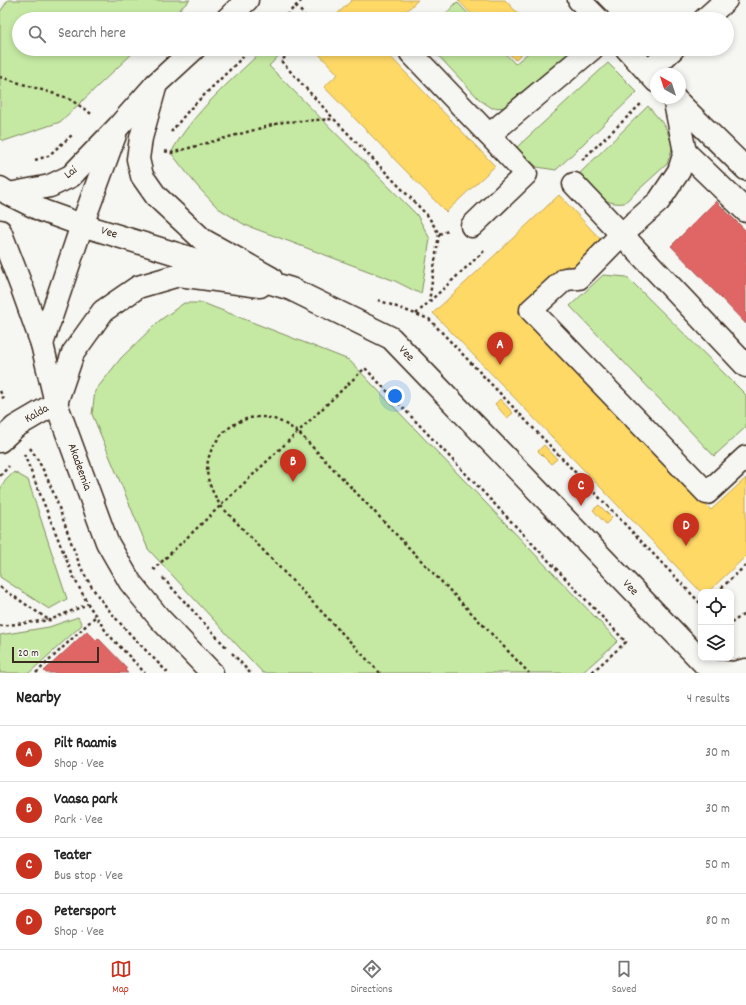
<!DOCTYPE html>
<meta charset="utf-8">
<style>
:root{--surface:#fff;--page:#f2f2f2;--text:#222;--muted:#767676;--line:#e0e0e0;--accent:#c8321e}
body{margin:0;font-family:Dekko,sans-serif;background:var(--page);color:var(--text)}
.controls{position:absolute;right:12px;bottom:12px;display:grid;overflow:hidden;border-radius:8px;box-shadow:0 2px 6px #0003}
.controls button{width:36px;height:36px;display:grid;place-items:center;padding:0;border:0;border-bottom:1px solid var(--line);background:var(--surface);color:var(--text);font:20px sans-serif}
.compass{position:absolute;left:650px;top:68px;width:36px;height:36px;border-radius:50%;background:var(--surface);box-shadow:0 2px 6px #0003;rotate:321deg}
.scale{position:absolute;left:12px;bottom:10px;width:87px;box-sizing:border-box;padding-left:4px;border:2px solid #3b2a1e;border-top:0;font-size:11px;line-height:14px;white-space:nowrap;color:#3b2a1e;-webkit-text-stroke:3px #f6f6f2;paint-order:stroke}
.you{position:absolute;left:395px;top:396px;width:14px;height:14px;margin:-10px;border:3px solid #fff;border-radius:50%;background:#1a73e8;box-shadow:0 0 0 6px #1a73e833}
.badge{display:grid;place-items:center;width:26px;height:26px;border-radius:50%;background:var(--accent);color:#fff;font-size:13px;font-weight:700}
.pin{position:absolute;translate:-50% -33px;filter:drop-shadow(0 1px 2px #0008)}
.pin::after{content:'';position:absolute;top:21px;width:14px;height:12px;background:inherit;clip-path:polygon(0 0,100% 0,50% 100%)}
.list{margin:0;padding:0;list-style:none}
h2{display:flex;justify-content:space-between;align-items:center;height:52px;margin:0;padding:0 16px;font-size:17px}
h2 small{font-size:13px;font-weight:400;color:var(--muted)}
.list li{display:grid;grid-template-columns:26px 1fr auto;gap:12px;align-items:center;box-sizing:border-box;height:56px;padding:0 16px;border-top:1px solid var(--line)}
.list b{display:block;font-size:15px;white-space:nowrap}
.list p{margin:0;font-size:13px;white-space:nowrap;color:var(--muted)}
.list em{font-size:13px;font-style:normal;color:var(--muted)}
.icon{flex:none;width:22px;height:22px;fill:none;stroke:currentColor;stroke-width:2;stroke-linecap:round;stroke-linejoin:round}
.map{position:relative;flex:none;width:746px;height:673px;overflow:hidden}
.search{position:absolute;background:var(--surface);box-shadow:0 2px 6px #0003;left:12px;right:12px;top:12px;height:44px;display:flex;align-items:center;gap:10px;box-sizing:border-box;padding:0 14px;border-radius:22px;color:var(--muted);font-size:15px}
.sheet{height:276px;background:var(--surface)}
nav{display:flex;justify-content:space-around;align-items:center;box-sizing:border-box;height:56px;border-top:1px solid var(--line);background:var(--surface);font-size:11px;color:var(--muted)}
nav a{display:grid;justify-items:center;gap:2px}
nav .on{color:var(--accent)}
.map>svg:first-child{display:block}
.green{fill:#c5e9a3;stroke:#808a60}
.homes{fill:#ffd966;stroke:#c4a450}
.shops{fill:#e06666;stroke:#ae5450}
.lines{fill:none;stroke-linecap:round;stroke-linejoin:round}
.minor-casing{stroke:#3b2a1e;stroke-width:25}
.major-casing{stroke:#3b2a1e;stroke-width:25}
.path{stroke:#3b2a1e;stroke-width:2.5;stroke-dasharray:3 3;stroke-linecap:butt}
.minor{stroke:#f6f6f2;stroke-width:22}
.major{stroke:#f6f6f2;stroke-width:22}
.labels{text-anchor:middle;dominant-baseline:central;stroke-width:4;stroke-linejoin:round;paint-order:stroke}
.street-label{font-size:12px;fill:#3b2a1e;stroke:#f6f6f2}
</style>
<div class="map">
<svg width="746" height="673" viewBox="0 0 746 673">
<rect width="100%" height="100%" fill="#f6f6f2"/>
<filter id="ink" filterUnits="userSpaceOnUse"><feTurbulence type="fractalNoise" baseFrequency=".025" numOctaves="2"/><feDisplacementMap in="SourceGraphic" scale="8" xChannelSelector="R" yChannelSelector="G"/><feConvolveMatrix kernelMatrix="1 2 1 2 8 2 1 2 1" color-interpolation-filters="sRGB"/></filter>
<g filter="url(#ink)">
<g class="green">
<polygon points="8,0 190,0 169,19 19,19 19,49 137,49 60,122 4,141 0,139 0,12"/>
<polygon points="457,2 473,19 441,19"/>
<path d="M264,49H285L269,66L417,215L430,239L421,294L395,281L245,225L218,208L198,187L171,153C193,112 231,81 264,49Z"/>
<polygon points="432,49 501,49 515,64 533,49 570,49 571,55 508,107 492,108 480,100"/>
<polygon points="608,63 637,92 556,170 537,167 516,148"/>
<path d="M648,106L665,126L673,146L667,164L624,203C603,206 590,189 577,176Z"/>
<polygon points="603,275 627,277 746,395 746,427 714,456 570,306"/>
<polygon points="184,303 203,303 349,360 618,641 582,673 263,673 148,549 92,414 95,391 121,358 159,321"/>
<polygon points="14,472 28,480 67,599 49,609 0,577 0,490 5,481"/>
<polygon points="78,617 82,625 29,673 0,673 0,635 49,627"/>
</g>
<g class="homes">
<polygon points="352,0 418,0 398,19 332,19"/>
<polygon points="458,0 505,0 523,19 476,19"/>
<polygon points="314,49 383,49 495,166 446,212 324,87 338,74"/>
<polygon points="505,49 526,49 515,60"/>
<polygon points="559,195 603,242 572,269 567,265 518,312 711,510 746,478 746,556 708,592 701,592 433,313"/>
<polygon points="500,399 513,413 507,418 495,404"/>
<polygon points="544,445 557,459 551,464 538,451"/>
<polygon points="599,505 612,518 606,524 593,510"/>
</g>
<g class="shops">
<polygon points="716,201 746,231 746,324 671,246"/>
<polygon points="87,631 96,640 98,638 127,668 125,670 128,673 46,673 44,671"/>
</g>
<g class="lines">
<g class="minor-casing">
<g id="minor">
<polyline points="579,0 598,19"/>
<polyline points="227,19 247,0"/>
<polyline points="705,19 726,0"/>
<polyline points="627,49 656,81"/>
<polyline points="411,53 489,135 592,49"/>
<polyline points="648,72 673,49"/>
<polyline points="156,84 141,138 138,159 142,176 156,196 203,240 271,278"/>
<polyline points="674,98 685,152 679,171 659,201 621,235 579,278 565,279 531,310 707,493 746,457"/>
<polyline points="674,98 746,169"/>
<polyline points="685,152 746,211"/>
<polyline points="574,184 746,366"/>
<polyline points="9,194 50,186 71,176 118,127 156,84 194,49"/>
<polyline points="472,226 526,174 489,135"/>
<polyline points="42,344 82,225 115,135"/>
<polyline points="0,441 15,427 56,403 73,353 103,311 138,287 179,275 260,286"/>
</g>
</g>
<g class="major-casing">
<g id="major">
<polyline points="0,188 9,194 43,211 82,225 291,289 391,338 713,673"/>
<polyline points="0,231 22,288 42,344 56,403 107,542 130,582 160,619 212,673"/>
<polyline points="711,671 734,673 746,670"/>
</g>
</g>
<g class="path">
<polyline points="296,6 308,19"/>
<polyline points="282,19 302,0"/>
<polyline points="294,49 281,61 334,119"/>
<polyline points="0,77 68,98 93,115"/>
<polyline points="171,132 189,110 251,49"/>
<polyline points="165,151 171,153 283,122 334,119 428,216 439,234 429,302"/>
<polyline points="35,160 48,156 72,135"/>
<polyline points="582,160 642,103"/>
<polyline points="439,234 448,231"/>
<polyline points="378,300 429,319 701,604"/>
<polyline points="416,314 484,251"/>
<polyline points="0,391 5,402"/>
<path d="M30,448C54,481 64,528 80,565C96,603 139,643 168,673"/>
<polyline points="24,454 73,576 88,604 107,633 145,673"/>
<polyline points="0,476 9,466"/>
<polyline points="156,570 154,569 365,368 626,642 591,673"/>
<polyline points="163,578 226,647"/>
<polyline points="0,587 49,620"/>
<polyline points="717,592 746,565"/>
<polyline points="731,623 746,613"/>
<polyline points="0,626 50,620 88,604"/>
<polyline points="232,653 250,673"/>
<polyline points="36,673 96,616"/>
<path d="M380,673L220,505C215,496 210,488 208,478C202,448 229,418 258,417C274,416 286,424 298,432L529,673"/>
</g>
<use href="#minor" class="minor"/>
<use href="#major" class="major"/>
</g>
</g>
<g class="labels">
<g class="street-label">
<text transform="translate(71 173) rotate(-37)">Lai</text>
<text transform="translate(109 233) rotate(17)">Vee</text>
<text transform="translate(406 354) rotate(46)">Vee</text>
<text transform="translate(37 414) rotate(-30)">Kalda</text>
<text transform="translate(79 467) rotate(70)">Akadeemia</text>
<text transform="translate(630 588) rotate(46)">Vee</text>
</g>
</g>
</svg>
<div class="controls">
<button><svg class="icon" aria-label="locate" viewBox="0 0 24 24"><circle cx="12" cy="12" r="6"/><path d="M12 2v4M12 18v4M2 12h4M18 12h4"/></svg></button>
<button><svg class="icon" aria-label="layers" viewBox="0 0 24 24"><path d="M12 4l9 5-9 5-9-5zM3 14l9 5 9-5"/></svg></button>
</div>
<svg class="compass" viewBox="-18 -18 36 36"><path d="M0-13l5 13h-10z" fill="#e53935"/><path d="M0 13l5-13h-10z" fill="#767676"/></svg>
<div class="scale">20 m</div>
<div class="you"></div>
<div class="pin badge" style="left:500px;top:365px">A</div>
<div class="pin badge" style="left:293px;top:482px">B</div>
<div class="pin badge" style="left:581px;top:506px">C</div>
<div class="pin badge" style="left:686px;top:546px">D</div>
<div class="search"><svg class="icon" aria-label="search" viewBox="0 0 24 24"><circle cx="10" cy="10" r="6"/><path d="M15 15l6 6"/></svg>Search here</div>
</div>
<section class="sheet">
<h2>Nearby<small>4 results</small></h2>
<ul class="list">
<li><span class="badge">A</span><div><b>Pilt Raamis</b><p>Shop · Vee</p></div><em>30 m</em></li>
<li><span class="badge">B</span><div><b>Vaasa park</b><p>Park · Vee</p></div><em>30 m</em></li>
<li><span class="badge">C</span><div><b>Teater</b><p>Bus stop · Vee</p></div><em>50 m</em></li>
<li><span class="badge">D</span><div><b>Petersport</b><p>Shop · Vee</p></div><em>80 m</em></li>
</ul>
</section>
<nav>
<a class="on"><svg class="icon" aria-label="map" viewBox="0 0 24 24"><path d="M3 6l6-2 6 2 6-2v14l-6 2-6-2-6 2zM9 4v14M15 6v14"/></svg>Map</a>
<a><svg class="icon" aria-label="directions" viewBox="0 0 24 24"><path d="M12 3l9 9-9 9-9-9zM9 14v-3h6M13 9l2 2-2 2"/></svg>Directions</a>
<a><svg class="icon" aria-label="saved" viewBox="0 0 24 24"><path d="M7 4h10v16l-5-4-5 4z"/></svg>Saved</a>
</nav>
